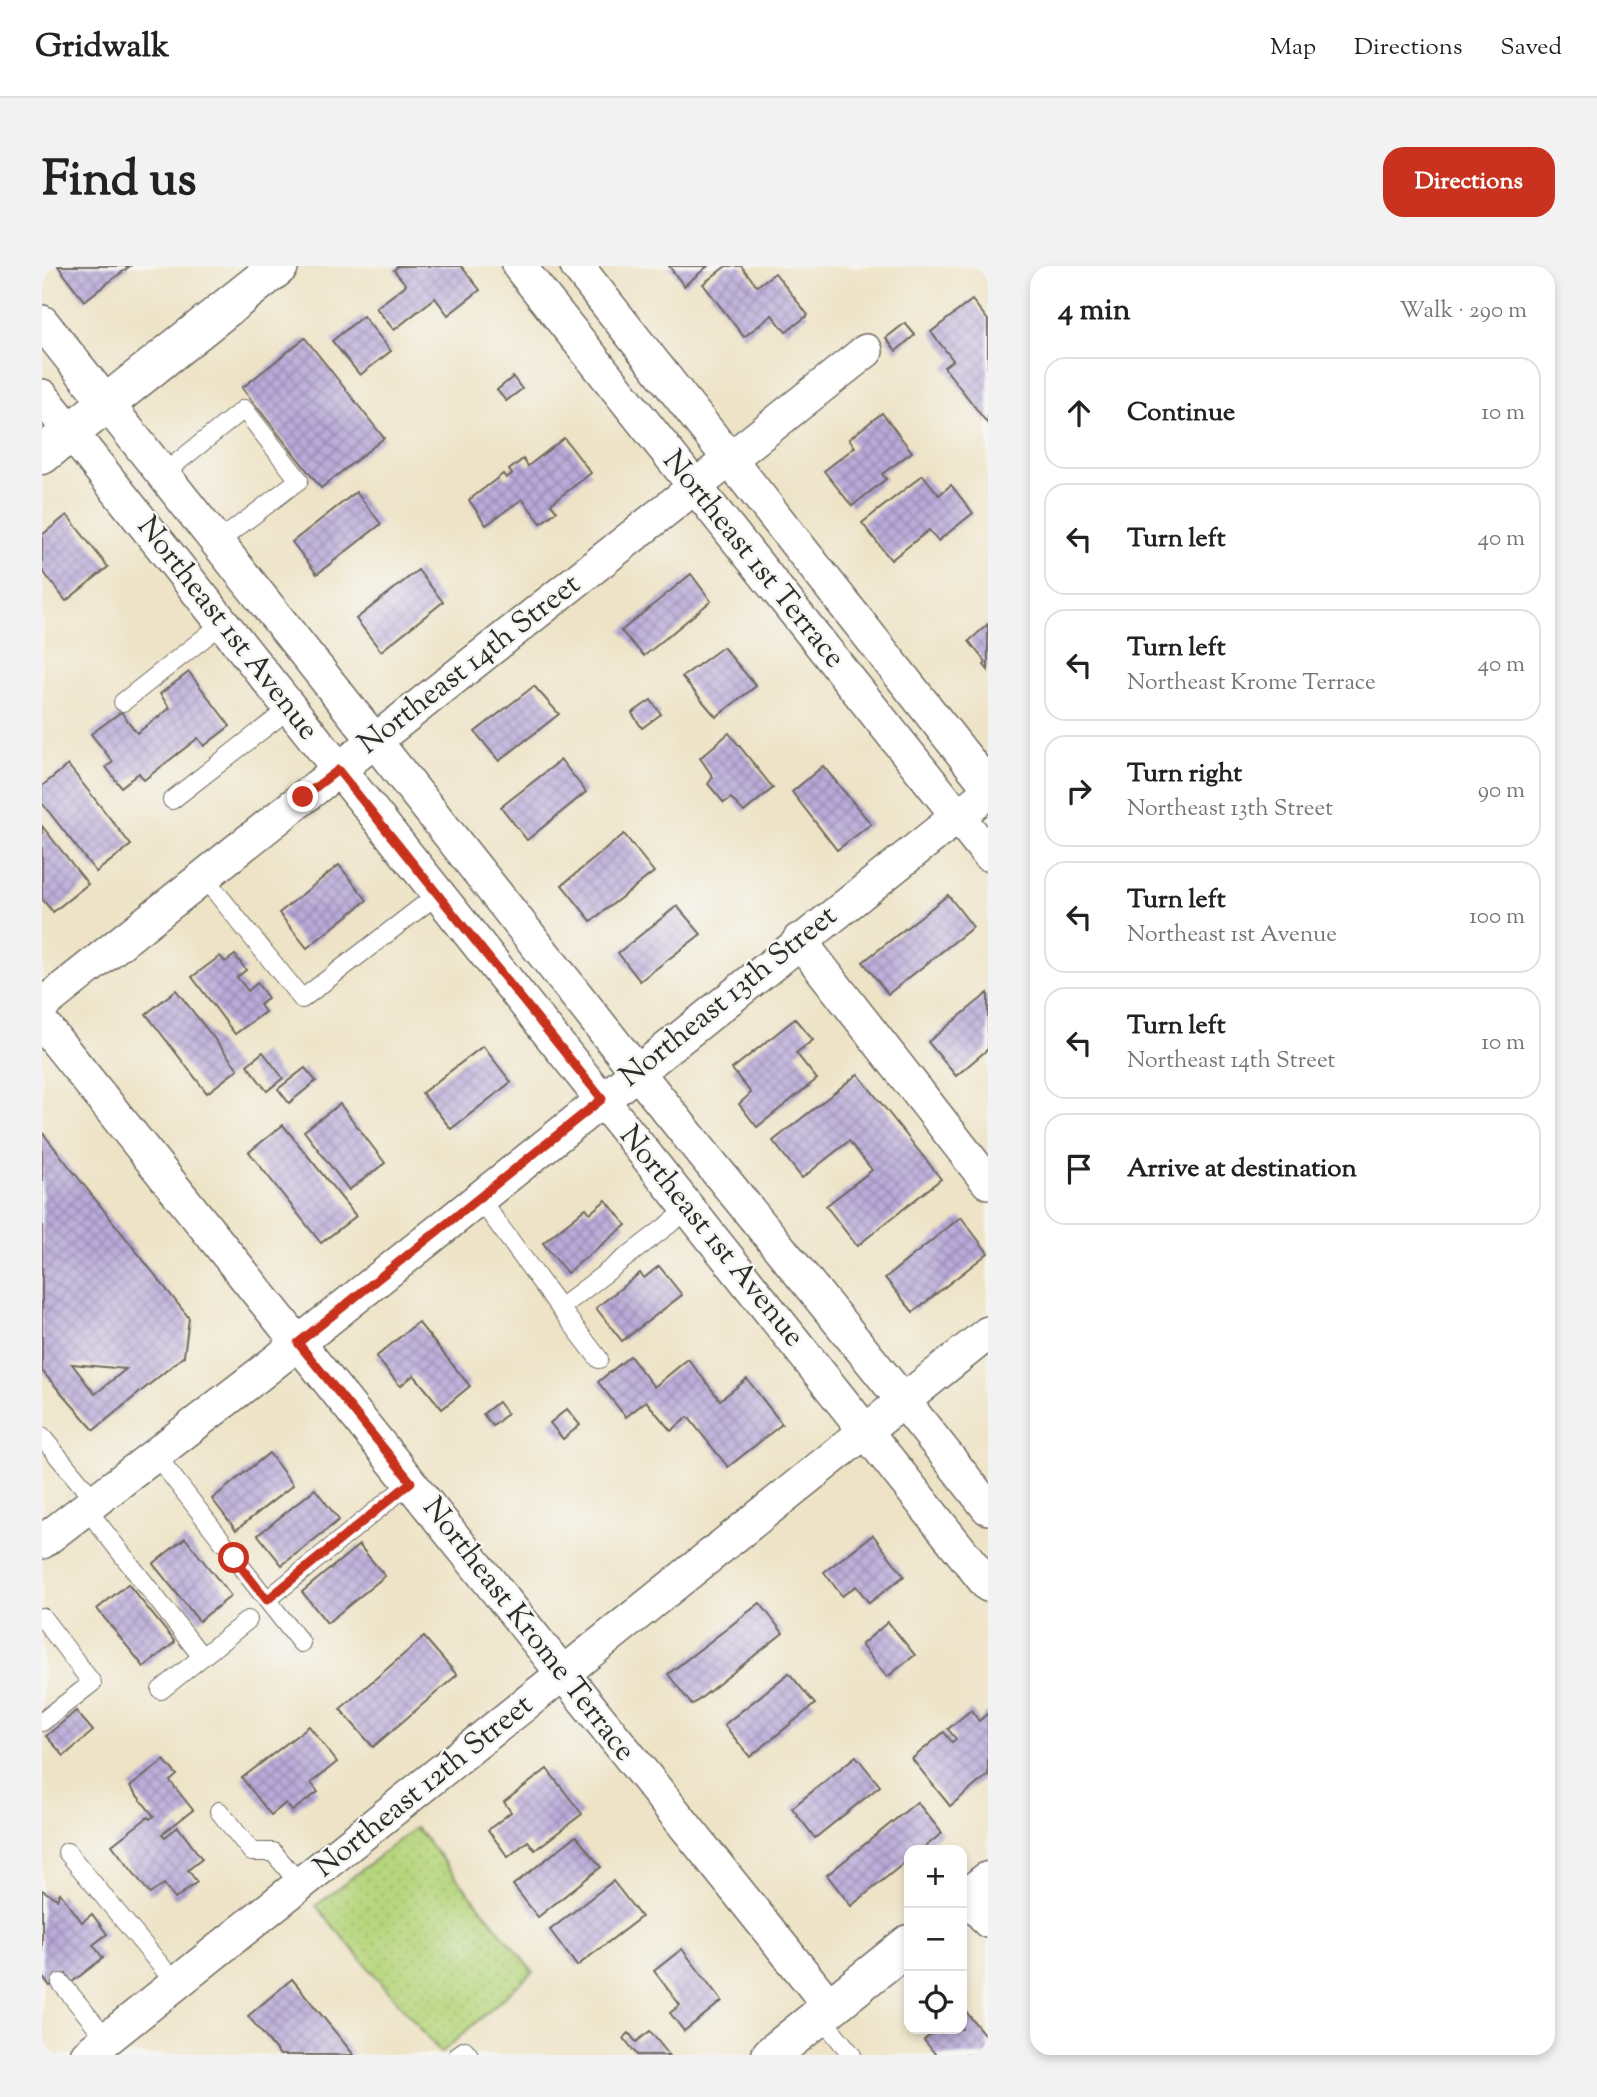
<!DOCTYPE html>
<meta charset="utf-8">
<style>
:root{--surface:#fff;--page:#f2f2f2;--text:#222;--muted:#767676;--line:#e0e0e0;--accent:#c8321e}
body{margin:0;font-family:"Sorts Mill Goudy",serif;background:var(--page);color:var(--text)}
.controls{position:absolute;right:21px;bottom:21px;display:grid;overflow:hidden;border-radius:14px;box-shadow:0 4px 10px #0003}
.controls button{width:63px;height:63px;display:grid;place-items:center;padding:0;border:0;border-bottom:2px solid var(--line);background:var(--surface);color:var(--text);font:35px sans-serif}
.stop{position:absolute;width:21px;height:21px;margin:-16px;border:5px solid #c8321e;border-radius:50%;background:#fff}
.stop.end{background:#c8321e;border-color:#fff;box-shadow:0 2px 7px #0008}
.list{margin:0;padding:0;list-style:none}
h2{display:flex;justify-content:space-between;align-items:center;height:91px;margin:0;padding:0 28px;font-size:30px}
h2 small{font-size:23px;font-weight:400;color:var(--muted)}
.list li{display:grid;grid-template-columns:46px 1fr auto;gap:21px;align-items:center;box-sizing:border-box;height:112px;margin:0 14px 14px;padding:0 14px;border:2px solid var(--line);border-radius:21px}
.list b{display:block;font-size:26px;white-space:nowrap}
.list p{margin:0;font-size:23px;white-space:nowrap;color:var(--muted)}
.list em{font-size:23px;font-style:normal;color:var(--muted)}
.icon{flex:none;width:38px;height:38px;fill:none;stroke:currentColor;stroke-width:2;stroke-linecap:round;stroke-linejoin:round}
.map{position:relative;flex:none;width:946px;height:1789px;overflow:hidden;border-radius:21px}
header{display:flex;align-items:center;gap:42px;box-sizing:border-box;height:98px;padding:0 35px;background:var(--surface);border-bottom:2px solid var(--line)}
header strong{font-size:33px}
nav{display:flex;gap:38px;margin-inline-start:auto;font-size:24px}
.intro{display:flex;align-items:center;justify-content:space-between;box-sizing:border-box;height:168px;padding:0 42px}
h1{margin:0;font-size:49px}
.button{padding:18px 32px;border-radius:21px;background:var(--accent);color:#fff;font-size:24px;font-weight:700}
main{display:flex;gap:42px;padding:0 42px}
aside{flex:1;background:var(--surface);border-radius:21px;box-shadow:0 4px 10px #0003}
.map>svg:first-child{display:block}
.grass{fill:url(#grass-dots);stroke:#708054;stroke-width:2}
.building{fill:url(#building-cross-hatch);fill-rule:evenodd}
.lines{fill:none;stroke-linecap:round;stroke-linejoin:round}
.service-casing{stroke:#6f6b61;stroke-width:20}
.minor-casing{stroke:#6f6b61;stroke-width:36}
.tertiary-casing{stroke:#6f6b61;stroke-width:41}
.service{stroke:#fff;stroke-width:18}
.minor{stroke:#fff;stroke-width:33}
.tertiary{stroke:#fff;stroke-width:38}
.route{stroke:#c8321e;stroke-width:9}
.labels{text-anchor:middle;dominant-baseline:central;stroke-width:5;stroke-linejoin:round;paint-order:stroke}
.street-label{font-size:30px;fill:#2b2b2b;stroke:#f6f6f2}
</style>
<header>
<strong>Gridwalk</strong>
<nav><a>Map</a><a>Directions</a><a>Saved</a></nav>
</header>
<div class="intro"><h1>Find us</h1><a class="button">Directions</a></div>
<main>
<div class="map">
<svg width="946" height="1789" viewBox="0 0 946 1789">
<defs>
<pattern id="grass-dots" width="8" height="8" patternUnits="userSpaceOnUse" patternTransform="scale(1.75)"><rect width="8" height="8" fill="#b6d57c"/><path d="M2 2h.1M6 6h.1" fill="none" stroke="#9db76b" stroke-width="1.8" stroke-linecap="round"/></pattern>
<pattern id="building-cross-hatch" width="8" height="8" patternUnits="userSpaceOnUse" patternTransform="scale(1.75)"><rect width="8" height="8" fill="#b9aad9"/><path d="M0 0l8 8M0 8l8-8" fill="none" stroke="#978bb0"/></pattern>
</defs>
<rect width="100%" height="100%" fill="#f6f6f2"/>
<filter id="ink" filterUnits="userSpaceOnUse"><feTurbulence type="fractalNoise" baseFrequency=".0143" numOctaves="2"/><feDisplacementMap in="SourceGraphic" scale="14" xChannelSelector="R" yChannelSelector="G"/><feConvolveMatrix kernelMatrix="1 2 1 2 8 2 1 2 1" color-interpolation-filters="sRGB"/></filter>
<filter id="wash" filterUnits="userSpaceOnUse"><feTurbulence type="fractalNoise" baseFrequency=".00686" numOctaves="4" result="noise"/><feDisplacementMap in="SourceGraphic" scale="28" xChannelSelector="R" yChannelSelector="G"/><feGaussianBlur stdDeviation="1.57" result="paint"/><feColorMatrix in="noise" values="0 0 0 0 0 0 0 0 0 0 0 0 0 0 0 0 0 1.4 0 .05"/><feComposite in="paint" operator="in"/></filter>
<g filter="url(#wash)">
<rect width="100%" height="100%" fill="#eee3c6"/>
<polygon class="grass" points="374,1561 491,1706 399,1787 274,1640"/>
<g id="blocks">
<g class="building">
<polygon points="16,0 88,0 42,35"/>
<polygon points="356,0 419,0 438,24 406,49 393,32 352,64 334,42 364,19 352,4"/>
<polygon points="627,0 666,0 642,20"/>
<polygon points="684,0 699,0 715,20 733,7 766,49 744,66 730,49 702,71 661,18"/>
<polygon points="930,34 946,54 946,158 902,101 911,94 889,66"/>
<polygon points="321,50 349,85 318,109 290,75"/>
<polygon points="863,57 873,69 854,85 844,72"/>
<polygon points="263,72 342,172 279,222 200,122"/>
<polygon points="471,111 480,123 464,135 455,124"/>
<polygon points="840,147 870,186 840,208 844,213 810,240 782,205 813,181 807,173"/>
<polygon points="522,172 549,207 509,238 515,245 499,257 480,233 444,259 427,234 461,208 464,212 470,208 467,204 481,193 486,200"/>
<polygon points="881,209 897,229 909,219 931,247 896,275 887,264 849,294 820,257"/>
<polygon points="314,226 339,258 275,308 250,276"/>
<polygon points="25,249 66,301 24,335 0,304 0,269"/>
<polygon points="376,304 401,336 339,385 314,353"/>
<polygon points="649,308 669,335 602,390 579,365"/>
<polygon points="946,358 946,404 942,399 944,397 927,375"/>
<polygon points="681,381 714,420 674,451 640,411"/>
<polygon points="147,406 188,460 162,480 156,472 102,514 97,507 79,521 64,501 71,496 49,468 79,446 95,467 128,442 118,428"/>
<polygon points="492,420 517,448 457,495 433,466"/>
<polygon points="609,434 619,448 600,462 590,447"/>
<polygon points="687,467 731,522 702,546 689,532 682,537 666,518 671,511 658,492"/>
<polygon points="519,494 544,526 485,574 459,541"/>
<polygon points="26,499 89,579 54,606 0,537 0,520"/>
<polygon points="781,500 829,558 795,584 750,526"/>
<polygon points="0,560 46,618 11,646 0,633"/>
<polygon points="582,568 612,606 549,655 520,619"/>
<polygon points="297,599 325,634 265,682 237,647"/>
<polygon points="906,629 931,661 846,728 821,696"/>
<polygon points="635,640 659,668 598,715 576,687"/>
<polygon points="193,689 204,704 195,711 206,725 215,717 226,732 218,739 223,746 193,768 150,711 178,690 183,696"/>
<polygon points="134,724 196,803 165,827 104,748"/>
<polygon points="946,727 946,783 914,810 886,776"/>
<polygon points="753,753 771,774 754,787 775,813 715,861 697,838 709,827 690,803"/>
<polygon points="441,780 469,816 409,863 380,827"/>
<polygon points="221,786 241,812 225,825 205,799"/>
<polygon points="263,802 274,815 247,837 236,823"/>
<polygon points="816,808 899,913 815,980 784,940 830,904 807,875 760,912 731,875"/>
<polygon points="298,838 343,897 307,924 262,865"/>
<polygon points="241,859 314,950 279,977 207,886"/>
<path d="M0,866L147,1052L142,1090L52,1164L0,1105ZM30,1098L84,1103L53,1128Z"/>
<polygon points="564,934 584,959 525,1007 501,977 544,942 548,947"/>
<polygon points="919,951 946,987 871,1046 843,1012"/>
<polygon points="617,1000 640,1029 580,1075 554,1042 598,1007 602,1012"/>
<polygon points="376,1056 428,1120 400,1143 372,1109 358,1120 334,1091"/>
<polygon points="588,1090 612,1121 646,1093 678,1134 705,1113 740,1158 686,1201 646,1151 629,1165 604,1135 584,1151 556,1116"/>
<polygon points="456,1136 465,1148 451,1160 441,1148"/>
<polygon points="525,1143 538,1159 521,1173 508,1157"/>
<polygon points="227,1187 251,1219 194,1264 170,1233"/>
<polygon points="273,1223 297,1254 240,1299 216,1269"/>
<polygon points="831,1269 862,1310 827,1337 814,1320 800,1330 782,1306"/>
<polygon points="143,1272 189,1330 157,1355 111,1298"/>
<polygon points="317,1279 343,1310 285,1357 260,1326"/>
<polygon points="86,1318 133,1376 102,1401 55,1343"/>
<polygon points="718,1337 741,1367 650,1439 626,1408"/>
<polygon points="846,1356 873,1389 845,1411 819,1379"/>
<polygon points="382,1371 415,1409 331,1481 298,1443"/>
<polygon points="747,1407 773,1438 708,1491 682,1459"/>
<polygon points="929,1444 937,1455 946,1447 946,1509 908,1540 870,1493 902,1466 910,1476 914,1473 906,1463"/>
<polygon points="34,1445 51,1465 22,1490 4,1470"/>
<polygon points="267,1460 295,1496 269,1517 276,1526 250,1545 244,1537 229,1549 200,1512"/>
<polygon points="814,1490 838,1520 773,1572 750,1542"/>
<polygon points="122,1494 135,1509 128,1515 151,1544 120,1568 123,1571 136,1561 160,1593 146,1604 155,1616 133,1633 122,1618 108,1628 70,1579 106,1551 108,1553 112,1550 88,1521"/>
<polygon points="505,1503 540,1548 493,1584 486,1575 466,1591 446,1564 469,1546 462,1536"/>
<polygon points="875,1536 900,1567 879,1584 867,1584 867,1593 809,1640 785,1609"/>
<polygon points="534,1570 559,1601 496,1651 471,1619"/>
<polygon points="571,1615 599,1651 535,1700 508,1664"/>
<polygon points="0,1624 15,1633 18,1627 40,1656 50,1648 65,1668 51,1679 61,1692 30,1716 24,1708 8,1720 0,1710"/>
<polygon points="640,1683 680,1735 642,1765 628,1747 638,1739 612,1705"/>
<polygon points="250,1713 312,1789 238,1789 206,1750"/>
<polygon points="921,1742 946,1773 946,1789 894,1789 882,1774 896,1763 920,1763"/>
<polygon points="608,1765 627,1789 595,1789 582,1772 587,1767 594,1776"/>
</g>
</g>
</g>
<g filter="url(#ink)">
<use href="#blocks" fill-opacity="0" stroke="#6f6b61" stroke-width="2"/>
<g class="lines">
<g class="service-casing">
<g id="service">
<polyline points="122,207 202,143 257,214 176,276"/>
<polyline points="81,436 181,357"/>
<polyline points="130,534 248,442"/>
<polyline points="161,610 260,733 396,628"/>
<polyline points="437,932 518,1042 647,943"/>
<polyline points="518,1042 557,1093"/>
<polyline points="0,1171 53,1235"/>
<polyline points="113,1188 181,1276"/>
<polyline points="44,1242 160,1391"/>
<polyline points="192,1292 259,1377"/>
<polyline points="225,1334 369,1216"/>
<polyline points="0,1351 50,1417 0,1456"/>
<polyline points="119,1424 206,1354"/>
<polyline points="177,1545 210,1586 231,1586 259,1619"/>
<polyline points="25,1586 135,1719"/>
<polyline points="19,1717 65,1773"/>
<polyline points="778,1750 810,1789"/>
<polyline points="416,1789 423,1784 427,1789"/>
</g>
</g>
<g class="minor-casing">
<g id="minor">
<polyline points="477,0 946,588"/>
<polyline points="535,0 946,520"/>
<path d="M0,56C199,303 394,554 592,802C709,949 830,1093 946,1242"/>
<polyline points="0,130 946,1319"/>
<polyline points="757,674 946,916"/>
<polyline points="0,739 824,85"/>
<polyline points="0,757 789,1742"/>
<polyline points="0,1276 219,1107 946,526"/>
<polyline points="926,1630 946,1655"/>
<polyline points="45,1789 946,1067"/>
</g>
</g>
<g class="tertiary-casing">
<g id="tertiary">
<polyline points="0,189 237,0"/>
<polyline points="920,1636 946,1615"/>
<polyline points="729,1789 867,1678"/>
</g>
</g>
<use href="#service" class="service"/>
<use href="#minor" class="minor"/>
<use href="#tertiary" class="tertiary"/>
</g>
</g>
<g class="lines" filter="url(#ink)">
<polyline class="route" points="192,1292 225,1334 369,1216 256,1077 560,833 296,504 261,531"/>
</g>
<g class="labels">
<g class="street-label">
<text transform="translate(711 294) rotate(51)">Northeast 1st Terrace</text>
<text transform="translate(185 363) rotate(52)">Northeast 1st Avenue</text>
<text transform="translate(428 399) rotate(-38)">Northeast 14th Street</text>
<text transform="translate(687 731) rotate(-39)">Northeast 13th Street</text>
<text transform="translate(669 971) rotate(51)">Northeast 1st Avenue</text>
<text transform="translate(486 1364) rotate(52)">Northeast Krome Terrace</text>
<text transform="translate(382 1521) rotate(-39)">Northeast 12th Street</text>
</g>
</g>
</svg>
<div class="controls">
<button>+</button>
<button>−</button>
<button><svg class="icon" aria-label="locate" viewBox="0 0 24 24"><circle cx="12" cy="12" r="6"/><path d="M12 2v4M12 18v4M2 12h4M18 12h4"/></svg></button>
</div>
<div class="stop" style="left:192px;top:1292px"></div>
<div class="stop end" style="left:261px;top:531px"></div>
</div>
<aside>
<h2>4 min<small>Walk · 290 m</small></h2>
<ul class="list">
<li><svg class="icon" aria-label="ahead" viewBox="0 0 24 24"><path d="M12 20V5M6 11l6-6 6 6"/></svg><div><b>Continue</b></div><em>10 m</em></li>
<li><svg class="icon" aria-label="left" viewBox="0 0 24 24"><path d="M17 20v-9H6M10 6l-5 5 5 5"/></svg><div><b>Turn left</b></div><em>40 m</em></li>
<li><svg class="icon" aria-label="left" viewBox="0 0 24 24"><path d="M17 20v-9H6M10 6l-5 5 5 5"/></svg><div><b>Turn left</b><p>Northeast Krome Terrace</p></div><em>40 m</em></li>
<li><svg class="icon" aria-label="right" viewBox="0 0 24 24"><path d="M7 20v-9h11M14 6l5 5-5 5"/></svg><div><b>Turn right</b><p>Northeast 13th Street</p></div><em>90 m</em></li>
<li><svg class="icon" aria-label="left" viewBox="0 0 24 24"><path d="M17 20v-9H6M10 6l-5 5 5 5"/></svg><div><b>Turn left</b><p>Northeast 1st Avenue</p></div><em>100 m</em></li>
<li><svg class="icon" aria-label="left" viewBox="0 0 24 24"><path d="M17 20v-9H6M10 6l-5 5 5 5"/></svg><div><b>Turn left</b><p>Northeast 14th Street</p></div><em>10 m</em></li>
<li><svg class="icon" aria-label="arrive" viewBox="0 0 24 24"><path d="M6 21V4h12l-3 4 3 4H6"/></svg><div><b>Arrive at destination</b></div></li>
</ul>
</aside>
</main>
